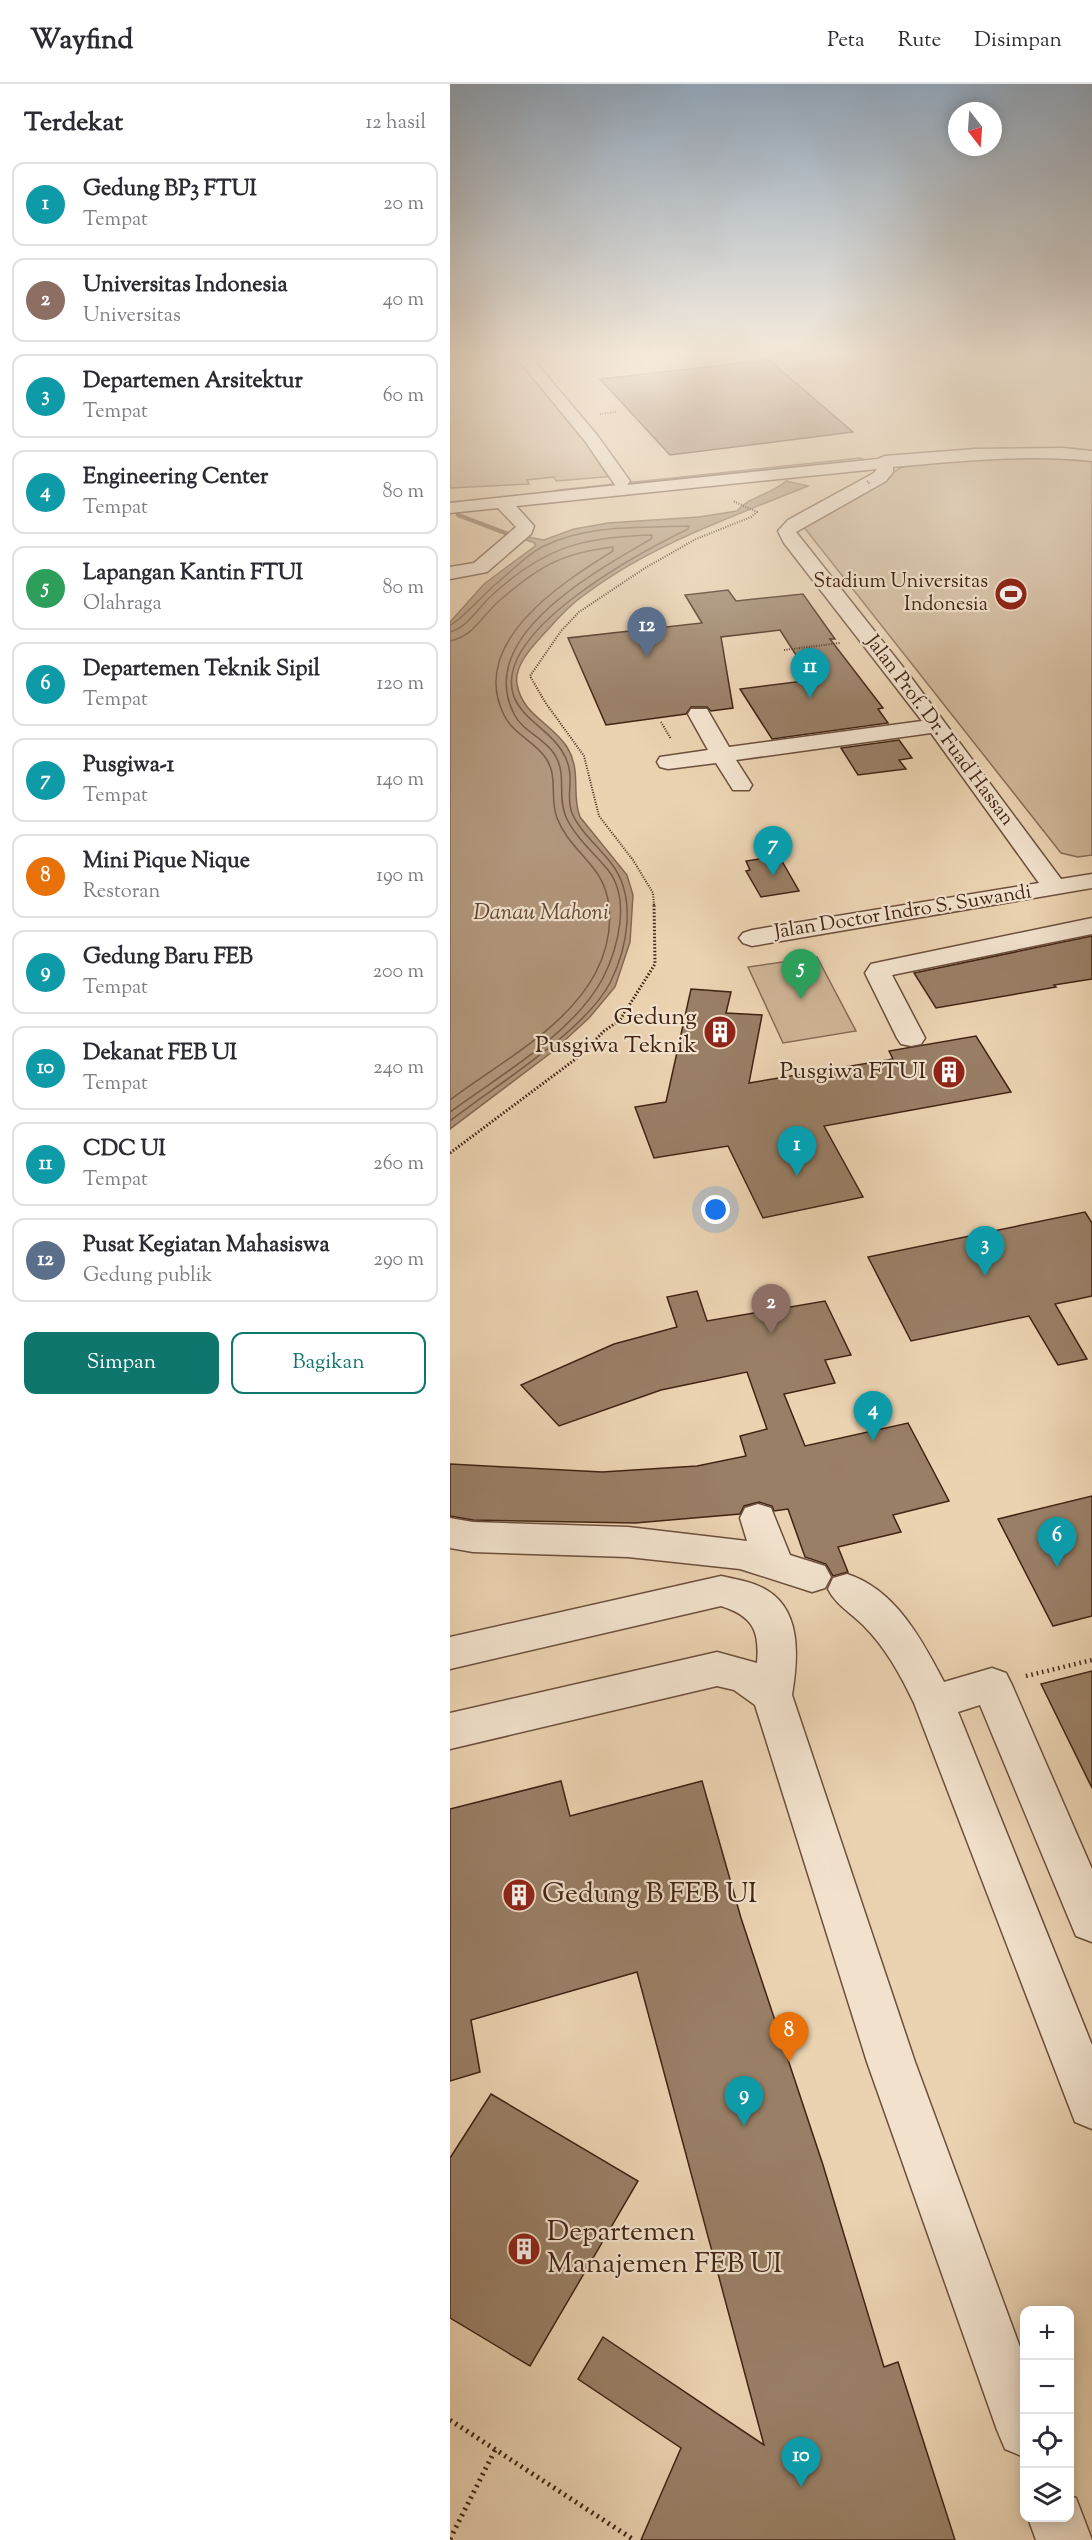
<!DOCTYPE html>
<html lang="id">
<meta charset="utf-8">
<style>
:root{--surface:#fff;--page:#f2f2f3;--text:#2b2b33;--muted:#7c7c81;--line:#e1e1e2;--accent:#0f766e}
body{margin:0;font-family:"Sorts Mill Goudy",serif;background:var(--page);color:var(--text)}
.controls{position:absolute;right:18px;bottom:18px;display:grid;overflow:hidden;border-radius:12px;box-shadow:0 3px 15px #0003}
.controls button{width:54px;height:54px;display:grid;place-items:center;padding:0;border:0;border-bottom:2px solid var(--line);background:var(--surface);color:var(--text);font:30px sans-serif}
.compass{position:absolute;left:498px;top:18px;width:54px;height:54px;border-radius:50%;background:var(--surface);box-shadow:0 3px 15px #0003;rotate:163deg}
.you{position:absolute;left:266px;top:1126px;width:21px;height:21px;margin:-15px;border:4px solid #fff;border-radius:50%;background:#1a73e8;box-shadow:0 0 0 9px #1a73e833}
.badge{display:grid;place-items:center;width:39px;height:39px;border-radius:50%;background:var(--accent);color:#fff;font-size:20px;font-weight:700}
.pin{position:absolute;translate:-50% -50px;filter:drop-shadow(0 2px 3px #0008)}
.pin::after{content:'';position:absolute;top:32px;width:21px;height:18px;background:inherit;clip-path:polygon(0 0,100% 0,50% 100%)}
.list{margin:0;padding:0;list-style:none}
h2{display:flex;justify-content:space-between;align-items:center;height:78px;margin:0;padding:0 24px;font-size:26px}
h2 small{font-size:20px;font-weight:400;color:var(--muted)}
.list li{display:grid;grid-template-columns:39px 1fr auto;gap:18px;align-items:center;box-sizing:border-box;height:84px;margin:0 12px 12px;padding:0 12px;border:2px solid var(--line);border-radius:12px}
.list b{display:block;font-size:22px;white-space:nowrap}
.list p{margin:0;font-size:20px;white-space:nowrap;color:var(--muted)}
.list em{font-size:20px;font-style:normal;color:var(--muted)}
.actions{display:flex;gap:12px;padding:18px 24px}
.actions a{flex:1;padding:14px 0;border:2px solid var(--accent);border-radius:12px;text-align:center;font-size:21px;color:var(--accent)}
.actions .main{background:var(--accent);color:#fff}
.icon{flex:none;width:33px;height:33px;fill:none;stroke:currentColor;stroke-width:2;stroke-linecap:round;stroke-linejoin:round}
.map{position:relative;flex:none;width:642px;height:2456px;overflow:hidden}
header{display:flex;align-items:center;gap:36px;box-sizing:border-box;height:84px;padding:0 30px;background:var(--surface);border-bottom:2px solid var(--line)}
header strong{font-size:28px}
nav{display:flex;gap:33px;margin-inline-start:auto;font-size:21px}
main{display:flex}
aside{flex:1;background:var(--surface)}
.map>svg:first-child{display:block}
.green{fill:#ceb597;stroke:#886c56;stroke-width:1.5}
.water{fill:#b1977c;stroke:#846952;stroke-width:1.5}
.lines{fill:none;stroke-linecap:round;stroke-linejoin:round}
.shore{stroke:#795d48;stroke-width:1.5}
.stream{stroke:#846952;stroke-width:4.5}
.building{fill:#997f66;stroke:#412314;stroke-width:1.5}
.minor-casing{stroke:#6c4f3c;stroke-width:3}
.path-far3{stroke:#412314;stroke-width:2;stroke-dasharray:1 1.5;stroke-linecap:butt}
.path-far2{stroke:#412314;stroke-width:3;stroke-dasharray:1.5 2;stroke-linecap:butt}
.path-far1{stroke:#412314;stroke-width:4.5;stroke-dasharray:1.5 4;stroke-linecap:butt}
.path{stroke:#412314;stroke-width:5;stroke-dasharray:2 4.5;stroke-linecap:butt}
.minor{fill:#f2e2cd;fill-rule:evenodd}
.path-bridge{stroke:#412314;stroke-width:2;stroke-dasharray:1 1.5;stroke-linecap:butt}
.labels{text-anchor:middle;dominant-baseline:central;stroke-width:4.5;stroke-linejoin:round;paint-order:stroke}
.far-poi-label{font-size:20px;fill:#412314;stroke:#f2e2cd;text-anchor:end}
.far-street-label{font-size:20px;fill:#412314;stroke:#f2e2cd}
.far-water-label{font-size:22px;font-style:italic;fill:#634633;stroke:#f2e2cd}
.poi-label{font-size:24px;fill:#412314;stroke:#f2e2cd;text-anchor:end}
.near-poi-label{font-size:28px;fill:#412314;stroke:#f2e2cd;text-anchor:start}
</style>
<header>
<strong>Wayfind</strong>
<nav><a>Peta</a><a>Rute</a><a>Disimpan</a></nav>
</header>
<main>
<aside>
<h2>Terdekat<small>12 hasil</small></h2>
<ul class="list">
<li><span class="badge" style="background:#0f9aa8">1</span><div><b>Gedung BP3 FTUI</b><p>Tempat</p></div><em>20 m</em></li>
<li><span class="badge" style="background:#8d6e63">2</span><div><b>Universitas Indonesia</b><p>Universitas</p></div><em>40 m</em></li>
<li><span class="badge" style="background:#0f9aa8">3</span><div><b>Departemen Arsitektur</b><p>Tempat</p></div><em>60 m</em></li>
<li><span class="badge" style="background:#0f9aa8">4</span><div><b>Engineering Center</b><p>Tempat</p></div><em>80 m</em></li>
<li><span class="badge" style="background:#2e9e5b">5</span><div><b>Lapangan Kantin FTUI</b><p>Olahraga</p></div><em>80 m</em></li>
<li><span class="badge" style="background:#0f9aa8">6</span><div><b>Departemen Teknik Sipil</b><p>Tempat</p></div><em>120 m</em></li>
<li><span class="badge" style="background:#0f9aa8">7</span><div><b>Pusgiwa-1</b><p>Tempat</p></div><em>140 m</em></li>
<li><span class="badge" style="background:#e8710a">8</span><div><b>Mini Pique Nique</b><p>Restoran</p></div><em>190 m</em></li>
<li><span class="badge" style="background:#0f9aa8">9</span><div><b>Gedung Baru FEB</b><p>Tempat</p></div><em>200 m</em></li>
<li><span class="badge" style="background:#0f9aa8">10</span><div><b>Dekanat FEB UI</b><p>Tempat</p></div><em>240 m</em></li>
<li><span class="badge" style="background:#0f9aa8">11</span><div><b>CDC UI</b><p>Tempat</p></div><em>260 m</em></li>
<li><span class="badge" style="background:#5c6f8a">12</span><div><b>Pusat Kegiatan Mahasiswa</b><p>Gedung publik</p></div><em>290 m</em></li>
</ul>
<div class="actions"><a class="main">Simpan</a><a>Bagikan</a></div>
</aside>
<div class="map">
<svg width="642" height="2456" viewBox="0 0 642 2456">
<rect width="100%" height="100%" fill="#ebd3b2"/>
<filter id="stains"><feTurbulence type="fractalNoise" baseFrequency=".00333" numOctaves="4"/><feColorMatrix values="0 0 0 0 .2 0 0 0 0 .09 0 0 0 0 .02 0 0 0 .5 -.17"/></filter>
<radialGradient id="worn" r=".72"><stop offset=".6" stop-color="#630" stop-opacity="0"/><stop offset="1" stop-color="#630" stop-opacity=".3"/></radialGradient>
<g class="green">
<polygon points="0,273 67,273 165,392 106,397 104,393 77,396 79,400 0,404"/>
<polygon points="567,370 642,375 642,771 628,773 611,769 353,442 459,379"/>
<polygon points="410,374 415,376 104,407 109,406"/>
<polygon points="367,873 406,947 333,959 298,883"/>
</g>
<path class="water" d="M336,397L358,402C284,432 201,461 137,509C119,521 106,537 91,553C80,565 64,583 67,600C72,631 102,639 117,663C132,687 121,711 130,733L177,791L183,811L180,858L165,903L139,934L102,968L0,1045V538L34,500L85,462V459L60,450L94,456L124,445L158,439L249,433L287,427C300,412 322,410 336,397Z"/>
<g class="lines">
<g class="shore">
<path d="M0,541C9,538 36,508 47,499C62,487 77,470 94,462C138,440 192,444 239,442L238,445C191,468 45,545 63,610C71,635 99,645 112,667C128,693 114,709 122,729C130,748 148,762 161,779C187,812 178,863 160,899C134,948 46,1001 0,1037"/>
<path d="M0,548C18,543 28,524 41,512C94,463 132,453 202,451L201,455C148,486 24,552 64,630C73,648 95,654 105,671C117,691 107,713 116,733C125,753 144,769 158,786C181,815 168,864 153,894C124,949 49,992 0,1028"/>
<path d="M0,557C25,551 30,534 49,517C88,483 111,469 163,463V467C111,499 18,559 54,631C63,650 84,657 95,673C109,692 99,714 107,734C115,755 131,768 144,785C167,814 162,857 146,888C117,944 49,979 0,1016"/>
</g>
<polyline class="stream" points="8,431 58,450"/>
</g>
<g class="building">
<polygon points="319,276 403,348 220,371 150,295"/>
<polygon points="278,506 286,517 353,510 385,555 380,555 433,624 428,625 438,639 322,655 290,605 362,596 330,546 271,553 283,624 261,627 257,623 241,623 236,630 156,641 118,554 252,539 235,511"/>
<polygon points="449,656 462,674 449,676 456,685 408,691 391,664"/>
<polygon points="329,772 349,807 311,813 296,787 300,786 296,777"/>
<polygon points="642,852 642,895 604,901 606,903 486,924 464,889"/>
<polygon points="241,905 281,908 276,929 312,931 299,999 443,975 439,967 526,952 561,1008 374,1042 413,1113 313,1134 278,1062 204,1074 185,1023 216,1018"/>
<polygon points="635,1128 642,1139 642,1212 605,1220 637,1275 608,1281 579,1232 461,1257 418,1173"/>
<polygon points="247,1207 257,1237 375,1217 401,1271 375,1276 385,1299 334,1310 355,1362 458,1339 499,1417 443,1431 451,1448 388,1463 398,1488 383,1492 376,1480 355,1473 338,1425 324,1427 322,1422 309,1418 294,1422 290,1430 185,1439 23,1436 0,1432 0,1380 152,1388 247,1382 296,1372 290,1352 317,1345 297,1288 211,1306 109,1342 71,1301 164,1260 227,1243 217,1213"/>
<polygon points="642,1412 642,1532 603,1542 548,1435"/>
<polygon points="642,1587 642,1704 591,1600"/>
<polygon points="111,1697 120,1732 252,1697 291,1834 373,2081 434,2283 448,2278 505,2456 191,2456 231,2364 128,2295 153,2253 314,2361 187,1888 21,1936 30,1988 0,1997 0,1725"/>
<polygon points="41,2010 188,2097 80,2282 0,2234 0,2074"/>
</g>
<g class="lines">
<g class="minor-casing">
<g id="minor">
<path d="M66,273H81L147,351L180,397L177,401L428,375L435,372L525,365L613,364L642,367V377C576,370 510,377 443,383V388L436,397L346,448L460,592L611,795L642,790V804L302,862L293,859L289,854L293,849L302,846L589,799L481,649L286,676L302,701L299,706H283L266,679L218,685L210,683L207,678L210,673L258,666L238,630L241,625H257L279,663L472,637L334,459L328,447L338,436L424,389L427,385L66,422L84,442L81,450L37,488L0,495V483L24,479L66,443L48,424L0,429V419L168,401H165L135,357Z"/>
<polygon points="642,834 642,850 442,891 475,954 471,960 461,962 451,960 447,954 415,889 421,880 430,878"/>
<polygon points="308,1420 321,1424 340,1471 375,1482 381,1493 375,1504 362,1508 290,1485 178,1473 23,1468 0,1464 0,1434 23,1438 178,1443 297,1457 290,1434 295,1424"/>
<path d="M397,1490C445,1505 472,1556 494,1598L542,1584L556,1589L562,1601L642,1785V1858L626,1852L530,1621L508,1628L642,1961V2045L625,2038L464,1619C450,1590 436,1564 413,1541C401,1529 386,1521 378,1505L383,1494Z"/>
<path d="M271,1492C284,1495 299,1497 311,1503C353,1523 348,1574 342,1611L465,1978L574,2274V2373L555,2365L547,2346L417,1978L305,1621L284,1606L267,1602L0,1665V1629L267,1568L307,1579C310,1547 303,1532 271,1522L0,1585V1553Z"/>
<polygon points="620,2412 626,2414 642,2456 586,2456 578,2434 620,2434"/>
</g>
</g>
<g class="path-far3">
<polyline points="150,330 167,328"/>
<polyline points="334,566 390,559"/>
<polyline points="211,638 221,655"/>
<polyline points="204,821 203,809 183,776 149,732 134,672 95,618 80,592 111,547 129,528 195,484 246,455 301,433 307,428 283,417"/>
</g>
<polyline class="path-far2" points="0,1069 131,971 154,947 170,936 205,880 204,819"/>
<polyline class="path-far1" points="576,1592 642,1576"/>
<g class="path">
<polyline points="0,2336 184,2456"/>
<polyline points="0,2455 45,2366"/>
</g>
<use href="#minor" class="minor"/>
<polyline class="path-bridge" points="417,397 420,400"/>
</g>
<linearGradient id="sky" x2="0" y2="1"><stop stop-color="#92a8bd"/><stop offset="0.44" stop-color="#f6ebdc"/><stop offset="1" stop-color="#f6ebdc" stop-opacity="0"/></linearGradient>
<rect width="642" height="616" fill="url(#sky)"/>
<defs>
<g id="stadium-disc" transform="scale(1.725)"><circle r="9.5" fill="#8f2418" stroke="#f2e2cd"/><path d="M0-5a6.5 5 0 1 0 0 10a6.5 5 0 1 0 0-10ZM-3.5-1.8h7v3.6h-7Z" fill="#fff"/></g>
<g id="building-disc" transform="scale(1.725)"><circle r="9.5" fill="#8f2418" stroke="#f2e2cd"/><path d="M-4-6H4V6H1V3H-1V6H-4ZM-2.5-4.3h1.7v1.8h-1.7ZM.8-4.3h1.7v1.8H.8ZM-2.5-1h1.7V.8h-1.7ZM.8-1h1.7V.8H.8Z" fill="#fff"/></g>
</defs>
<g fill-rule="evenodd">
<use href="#stadium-disc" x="561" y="510"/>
<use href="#building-disc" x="270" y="948"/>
<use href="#building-disc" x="499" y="988"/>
<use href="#building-disc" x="69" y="1811"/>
<use href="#building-disc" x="74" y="2165"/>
</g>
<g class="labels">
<g class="far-poi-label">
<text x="538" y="498">Stadium Universitas<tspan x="538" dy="23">Indonesia</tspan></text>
</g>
<g class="far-street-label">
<text transform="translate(489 647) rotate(53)">Jalan Prof. Dr. Fuad Hassan</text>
<text transform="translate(453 829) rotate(-9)">Jalan Doctor Indro S. Suwandi</text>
</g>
<g class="far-water-label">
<text x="91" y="830">Danau Mahoni</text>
</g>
<g class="poi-label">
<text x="247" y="934">Gedung<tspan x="247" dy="28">Pusgiwa Teknik</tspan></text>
<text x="476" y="988">Pusgiwa FTUI</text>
</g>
<g class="near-poi-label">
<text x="92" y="1811">Gedung B FEB UI</text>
<text x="97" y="2149">Departemen<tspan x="97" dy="32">Manajemen FEB UI</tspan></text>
</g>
</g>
<rect width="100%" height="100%" filter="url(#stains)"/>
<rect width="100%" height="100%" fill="url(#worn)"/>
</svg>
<div class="controls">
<button>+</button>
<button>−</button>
<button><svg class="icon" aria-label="locate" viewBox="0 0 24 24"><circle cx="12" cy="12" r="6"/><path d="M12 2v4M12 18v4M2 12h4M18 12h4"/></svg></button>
<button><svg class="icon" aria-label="layers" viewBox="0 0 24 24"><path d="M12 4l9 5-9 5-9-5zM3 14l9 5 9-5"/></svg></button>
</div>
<svg class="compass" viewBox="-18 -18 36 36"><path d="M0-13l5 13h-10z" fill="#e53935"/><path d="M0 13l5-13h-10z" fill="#7c7c81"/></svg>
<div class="you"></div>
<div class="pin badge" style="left:347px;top:1092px;background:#0f9aa8">1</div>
<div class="pin badge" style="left:321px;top:1250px;background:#8d6e63">2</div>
<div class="pin badge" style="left:535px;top:1192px;background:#0f9aa8">3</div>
<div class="pin badge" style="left:423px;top:1357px;background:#0f9aa8">4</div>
<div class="pin badge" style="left:351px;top:915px;background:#2e9e5b">5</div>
<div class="pin badge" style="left:607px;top:1483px;background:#0f9aa8">6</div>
<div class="pin badge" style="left:323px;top:792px;background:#0f9aa8">7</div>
<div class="pin badge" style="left:339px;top:1978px;background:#e8710a">8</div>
<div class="pin badge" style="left:294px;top:2042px;background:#0f9aa8">9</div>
<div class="pin badge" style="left:351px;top:2403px;background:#0f9aa8">10</div>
<div class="pin badge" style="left:360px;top:614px;background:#0f9aa8">11</div>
<div class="pin badge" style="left:197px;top:573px;background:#5c6f8a">12</div>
</div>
</main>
